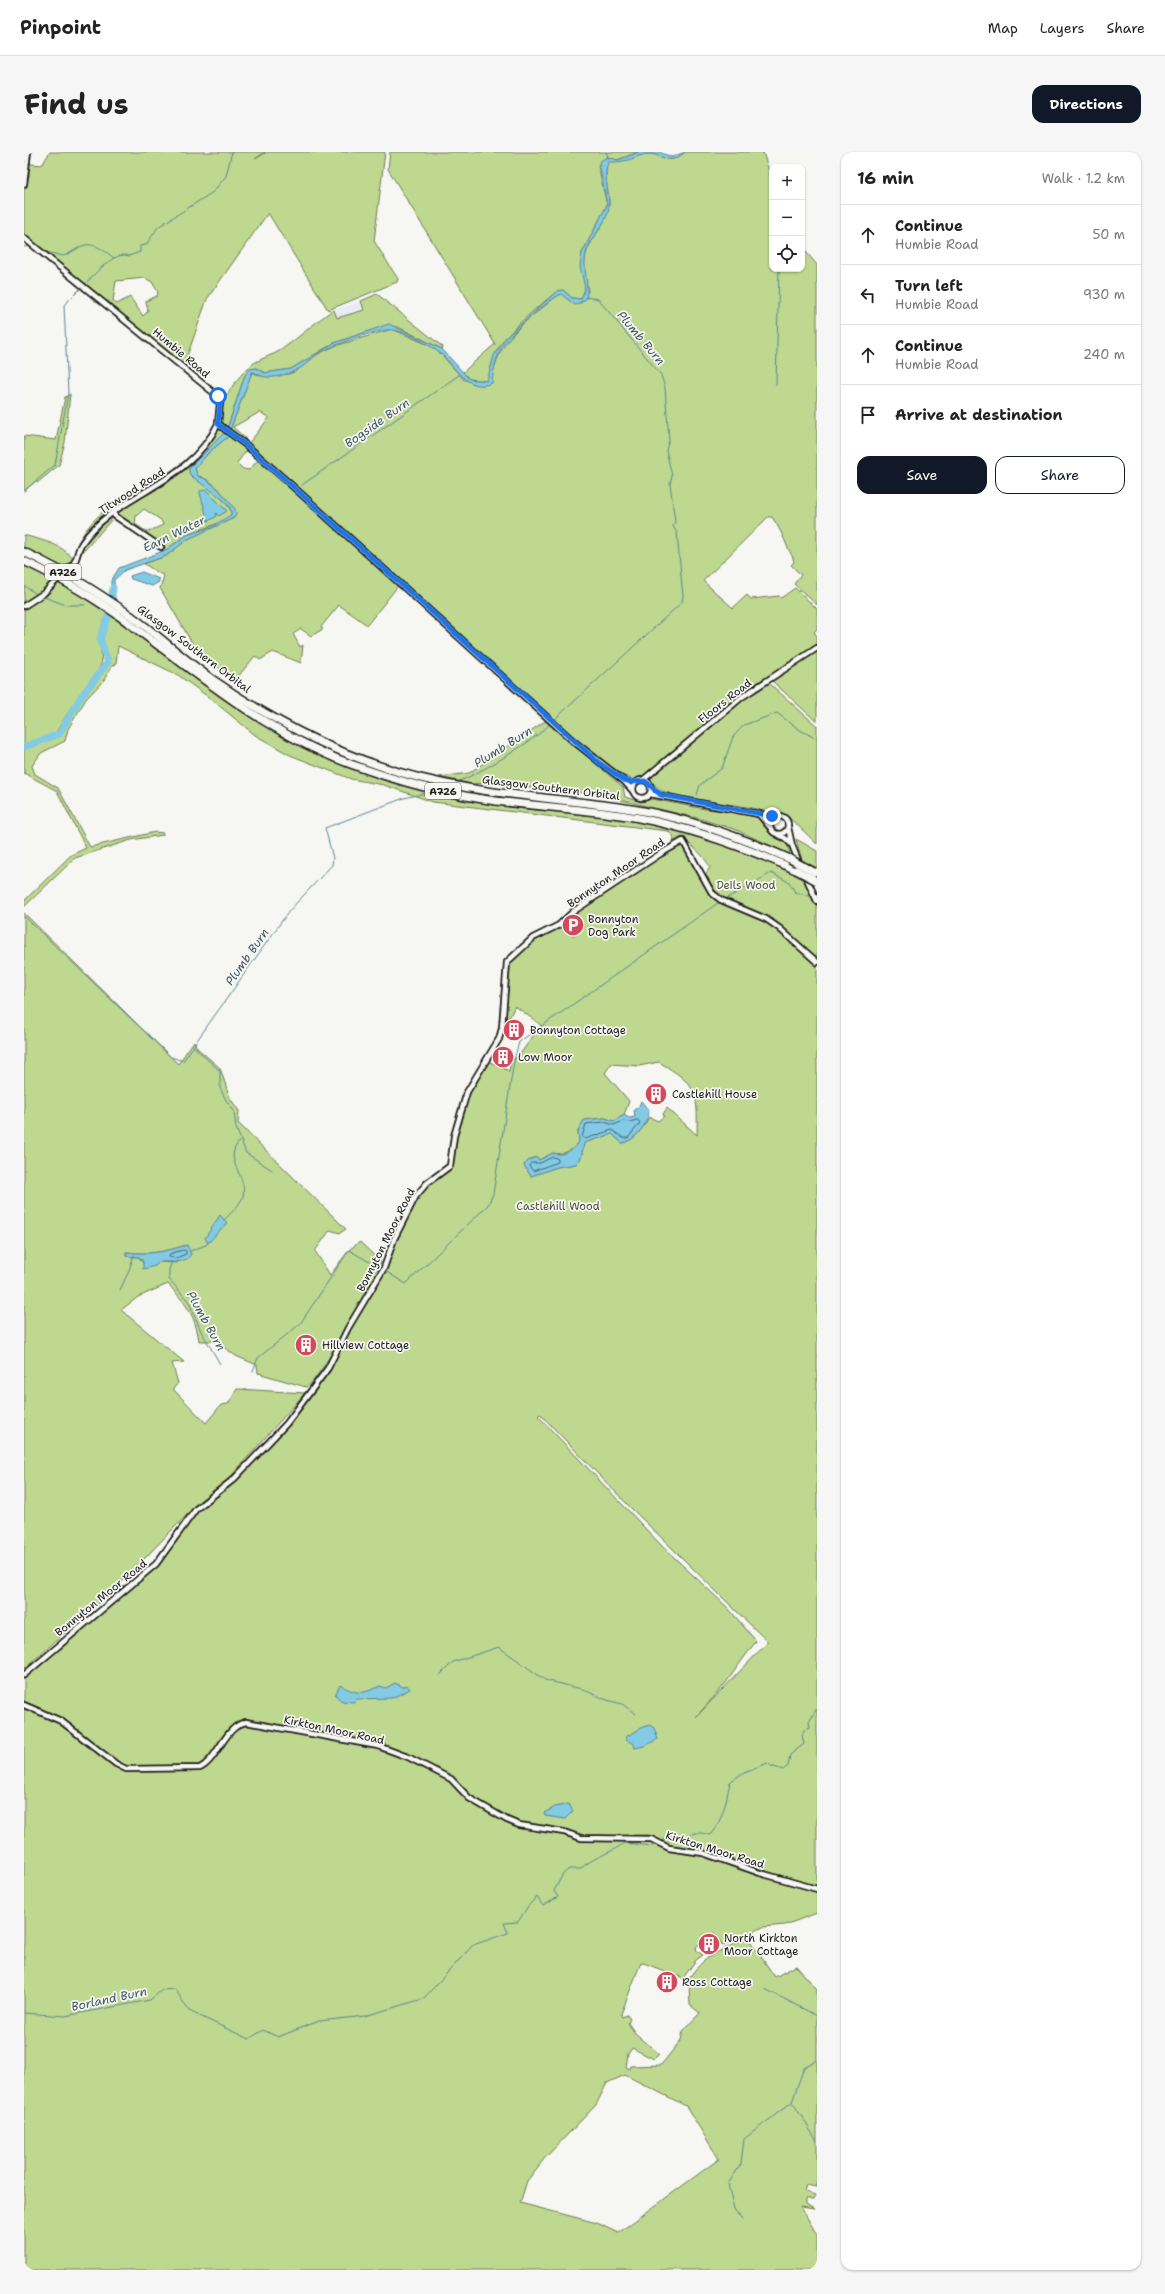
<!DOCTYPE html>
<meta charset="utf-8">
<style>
:root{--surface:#fff;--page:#f6f6f6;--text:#222;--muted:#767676;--line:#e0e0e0;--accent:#111827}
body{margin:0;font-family:"Shantell Sans",sans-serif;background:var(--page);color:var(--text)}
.controls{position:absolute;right:12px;top:12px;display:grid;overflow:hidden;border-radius:8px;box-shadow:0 1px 3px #0004}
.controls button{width:36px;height:36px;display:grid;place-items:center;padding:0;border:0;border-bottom:1px solid var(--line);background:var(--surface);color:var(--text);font:20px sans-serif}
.stop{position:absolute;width:12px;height:12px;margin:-9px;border:3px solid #1a73e8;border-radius:50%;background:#fff}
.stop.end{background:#1a73e8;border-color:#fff;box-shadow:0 1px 4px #0008}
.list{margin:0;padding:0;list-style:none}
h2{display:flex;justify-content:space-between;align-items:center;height:52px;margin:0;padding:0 16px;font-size:17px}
h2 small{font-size:13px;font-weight:400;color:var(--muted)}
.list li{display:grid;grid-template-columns:26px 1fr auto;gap:12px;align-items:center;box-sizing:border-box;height:60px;padding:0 16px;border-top:1px solid var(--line)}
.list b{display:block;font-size:15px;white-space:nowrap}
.list p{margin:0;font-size:13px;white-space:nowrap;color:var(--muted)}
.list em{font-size:13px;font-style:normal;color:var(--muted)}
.actions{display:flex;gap:8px;padding:12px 16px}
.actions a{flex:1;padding:9px 0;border:1px solid var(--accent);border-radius:12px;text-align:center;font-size:14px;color:var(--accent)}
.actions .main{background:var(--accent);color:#fff}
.icon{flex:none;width:22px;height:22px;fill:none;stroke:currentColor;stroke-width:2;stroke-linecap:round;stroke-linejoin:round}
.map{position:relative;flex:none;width:793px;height:2118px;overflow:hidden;border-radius:12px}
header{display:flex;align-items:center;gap:24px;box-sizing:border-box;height:56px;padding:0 20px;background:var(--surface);border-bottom:1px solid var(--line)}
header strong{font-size:19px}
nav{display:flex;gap:22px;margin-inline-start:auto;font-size:14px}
.intro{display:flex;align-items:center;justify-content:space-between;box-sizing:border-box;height:96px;padding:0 24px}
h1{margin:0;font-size:28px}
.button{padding:10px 18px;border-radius:12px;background:var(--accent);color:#fff;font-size:14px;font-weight:700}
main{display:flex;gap:24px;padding:0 24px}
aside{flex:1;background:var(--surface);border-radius:12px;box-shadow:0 1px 3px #0004}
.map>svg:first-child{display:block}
.built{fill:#e7ecf5}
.green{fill:#bed88f;stroke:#6d7a56;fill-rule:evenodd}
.water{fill:#83cae5;stroke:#5a8495}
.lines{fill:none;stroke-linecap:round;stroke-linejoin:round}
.shore{stroke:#45626c;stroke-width:1}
.stream{stroke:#5a8495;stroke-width:1}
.river{stroke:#83cae5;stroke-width:7}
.minor-casing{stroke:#1c1c1c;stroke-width:8}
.highway-casing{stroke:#1c1c1c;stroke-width:10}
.minor{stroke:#f6f6f2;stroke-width:4.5}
.highway{stroke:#f6f6f2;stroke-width:7}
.minor-bridge-casing{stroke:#1c1c1c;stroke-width:8;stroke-linecap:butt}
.highway-bridge-casing{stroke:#1c1c1c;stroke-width:10;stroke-linecap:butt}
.minor-bridge{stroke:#f6f6f2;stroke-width:4.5}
.highway-bridge{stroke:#f6f6f2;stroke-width:7}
.route{stroke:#1a73e8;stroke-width:5}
.labels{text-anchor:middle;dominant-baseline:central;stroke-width:3.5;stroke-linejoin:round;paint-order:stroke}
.shield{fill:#f6f6f2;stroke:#5d5d5c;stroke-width:1}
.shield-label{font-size:10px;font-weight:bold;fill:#1c1c1c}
.street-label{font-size:11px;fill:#1c1c1c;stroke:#f6f6f2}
.park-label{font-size:11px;fill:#4d543e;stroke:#f6f6f2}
.poi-label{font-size:11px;fill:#1c1c1c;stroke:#f6f6f2;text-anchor:start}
.water-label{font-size:12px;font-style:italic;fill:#405962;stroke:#f6f6f2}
</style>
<header>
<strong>Pinpoint</strong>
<nav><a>Map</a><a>Layers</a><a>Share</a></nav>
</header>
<div class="intro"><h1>Find us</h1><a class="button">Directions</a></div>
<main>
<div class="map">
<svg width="793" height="2118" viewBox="0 0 793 2118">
<rect width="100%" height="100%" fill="#f6f6f2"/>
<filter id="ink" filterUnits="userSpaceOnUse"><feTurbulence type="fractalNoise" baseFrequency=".025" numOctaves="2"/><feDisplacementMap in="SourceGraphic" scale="8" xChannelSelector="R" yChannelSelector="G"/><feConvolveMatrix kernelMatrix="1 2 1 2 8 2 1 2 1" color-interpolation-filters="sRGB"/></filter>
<g filter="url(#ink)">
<polygon class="built" points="337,149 340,158 313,166 310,158"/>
<g class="green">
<path d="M26,0H241L231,7L243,0H361L350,89L374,127L373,130L304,158L244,61L183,147L160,213L90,156L85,149H81L0,84V35L5,24V5L7,12L18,13ZM121,126L128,130L134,140L133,144L122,149L124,159L119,164L106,145L93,152L89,149L92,129Z"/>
<path d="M366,0H615L593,8L583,5L574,14L583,53L558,101L561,141L557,147L548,146L539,138L533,139C511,158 487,175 472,200C467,210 466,225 463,229L445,227L439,220L471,192L364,17Z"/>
<path d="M661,0H739L748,29V117H778V95L793,113V453L770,432L777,423L767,413L770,410C769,404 766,401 764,396C759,384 755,375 748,365H744L679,429L709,456L723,443L727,447L755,444L757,446L771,436L793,457V477L790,480L793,484V494L713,545L632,615L621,623L609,628L598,623L554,588L224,292L245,266L236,260L209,275L222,287L221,289L206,278L228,220L236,224L265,222L272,219L294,202L311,194L368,177L407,194L418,203L440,228L467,231C473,187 501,170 533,144L538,142L547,150L557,151L564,139C562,127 558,111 563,99C569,84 585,68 585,52C585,39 578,20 585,9C599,11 609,4 622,2C637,0 643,16 661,0Z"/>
<path d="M353,142L419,195L418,197L374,175L355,176L310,191L267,217L241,221L232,216L221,223L203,277C183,263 215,221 230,211C238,206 249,203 257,198C274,186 289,172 306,160L310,158L313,166L340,158L337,149Z"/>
<polygon points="46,242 41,290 35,313 13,331 12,329 0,339 0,284 32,288 41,245"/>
<path d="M194,277L202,279L165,316L167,324C176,329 210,352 207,363L202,368L163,383L142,398L139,394L94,364L92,361L145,330L162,314ZM120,357L137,368L139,373L123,380L111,372L112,364Z"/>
<path d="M206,283L232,304L222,299L213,311L219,317L225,318L235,307L374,434L343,473L315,453L297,475L299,477L287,484L277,477L269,482L276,495L279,493L277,511L249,500L236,508L231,504L212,527L175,503L136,436L140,424L120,412L142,404L164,387L210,366C206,348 192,329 174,324L171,317L184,301Z"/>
<path d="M81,358L86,360L89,366L59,400L52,395C59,380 68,369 81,358Z"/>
<path d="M0,383C19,389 37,391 50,408L41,419L0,397Z"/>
<polygon points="0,412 32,429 23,437 0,451"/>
<path d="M36,430L84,462L75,483L78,509L75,518L48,554L28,587L38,580L57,547L74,528L85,509L78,488L87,464L203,549L272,590L416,642L604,666L669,682L733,703L780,727L785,740L793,752V806L749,767L695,744L681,723L686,715C679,702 668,694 657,685L649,690L650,685L644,679L409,650L360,633L327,627L266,603L231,583L187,547L154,523L94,494L92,512L88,514L80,528L62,547L44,577L41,589L17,601L8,614L11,622L34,636L66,695L131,680L139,681V683L107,688L51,706L0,755V749L47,703L62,696L33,639L0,621V456L29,437Z"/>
<polygon points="96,459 231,557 362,619 482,645 564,654 646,668 713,688 769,712 770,714 724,693 661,673 622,664 445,642 404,633 336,612 292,594 238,565"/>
<polygon points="793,498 793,570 747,528"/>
<path d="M745,531L793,574V692C781,681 772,670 759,662H748L729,656L659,645L638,639L628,631L627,627L630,622L713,552Z"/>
<polygon points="521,569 599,635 601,645 617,650 628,647 681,657 721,661 734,666 746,682 763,691 766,702 710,677 673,666 588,646 545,638 504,635 481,630 448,632 415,625 445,621"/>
<polygon points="772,687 793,699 793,716 778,708"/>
<path d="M657,692L677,727L693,749L732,765L750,775L793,812V1735L672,1697L654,1696L624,1683L557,1685L540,1678L489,1670L444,1643L422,1623L403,1613L401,1616L427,1630L437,1641L476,1666L493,1674L537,1682L561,1689L625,1688L655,1700L680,1703L735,1723L793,1739V1761L761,1773L739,1775L699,1794L690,1781L672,1795L673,1799L679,1803L672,1808L659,1826L617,1810L597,1862L598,1865L603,1863L606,1867L604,1871L611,1881L635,1902L630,1907L608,1896L604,1902L602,1915L606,1917L607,1914L637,1913L657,1888L659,1879L676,1861L666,1853L665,1834L663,1829C680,1802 697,1799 724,1786L751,1825L772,1814L793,1837V2035L782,2033L780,2039L792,2043L790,2047H782V2052L790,2057L777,2055L793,2083V2118H0V1524L41,1493L122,1423L147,1395L173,1358L218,1322L262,1274L305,1216L326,1175L363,1113L369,1093L395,1042L429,1012L431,986L446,937L464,909L485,919L487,908L494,905L517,873L491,854L480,876L485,810L509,787L538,773L550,784L559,773L548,762L634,704ZM635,910C673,933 674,938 673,983L643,956L639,962L640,964L634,969L625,965C619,976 611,989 598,991L588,982L560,991L557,1006L552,1012L533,1015L507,1024L500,1013L505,1008L512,1005L515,1008L529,1001C538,1004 549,998 555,990L554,979L560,968L581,966L590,969L600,963L605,949L581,921L587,912L615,914ZM516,1262L606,1355L744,1490L672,1565L701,1532L732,1489L704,1456L638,1394L514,1264ZM601,1923L662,1954L695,2007L594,2081L573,2071L496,2051L503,2029L520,2007L572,1953L583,1931Z"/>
<path d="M0,761L154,912L170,889L173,896L196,916L206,946L215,959L214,971L322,1077L316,1081L306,1078L291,1099L306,1123L326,1097L336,1090L357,1110C355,1115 353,1119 352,1124C347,1138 293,1231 282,1235L234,1221L233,1213L212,1204L191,1189H175C171,1162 162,1152 144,1132L114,1145L97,1158L160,1210L148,1211L154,1231L149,1237L182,1271L197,1253L204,1252L213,1237L281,1241L199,1333L177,1348L94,1434L0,1517ZM163,1093L153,1111L135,1110L131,1114L120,1113L115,1105L102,1104V1100C126,1103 140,1100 163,1093Z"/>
</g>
<g class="water">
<path d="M615,0H635L648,5L661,0C644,15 640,2 625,2C618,2 611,6 604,8C597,10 592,10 585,10C578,20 585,39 585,51C586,70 566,84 562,101C558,117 566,132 562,147L551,153L537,142C523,149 491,177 481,190C473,201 469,218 468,231C443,241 432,215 417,202C408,194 379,178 368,178C355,176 307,194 295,201C285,208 278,218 265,221C257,224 246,227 238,224C234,223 232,220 228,220L206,278L203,277L221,223L226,217L232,216L241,221L267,217L310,191L365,172L418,197L445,227L463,229L470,204L481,186L533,139L539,138L548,146L557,147L561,136L556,114L558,101L583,53L575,10L583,5L594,8Z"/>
<path d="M202,279L206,283L184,301L171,317L174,324C190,329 200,344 211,357L212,362L210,366L164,387L142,404L101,418L90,428L91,447L87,445V429L95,416L142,398L163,383L187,375L207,363C211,349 172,331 165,321V316Z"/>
<polygon points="182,338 203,359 195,364 192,361 192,365 184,369 176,341 176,339"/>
<polygon points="118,420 135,427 135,430 128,434 107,427 106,424"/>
<path d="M617,949L625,959C624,972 611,989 598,991L588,982L560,991L557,1006L552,1012L533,1015L507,1024L500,1013L505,1008L513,1005L515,1008L529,1001C538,1005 549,998 555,990L554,979L560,968L581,966L590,969L600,963L605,966L611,965L610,958L615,954Z"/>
<polygon points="196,1063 203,1071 184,1091 181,1086"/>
<path d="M163,1093L167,1102C161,1113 146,1109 135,1110L131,1114L119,1117V1109L115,1105L102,1104V1100C126,1103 139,1100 163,1093Z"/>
<path d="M371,1531L379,1535L383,1533L386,1537L368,1546L333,1547L330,1550L318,1549L311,1543L316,1533C333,1542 337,1543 356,1534L362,1536Z"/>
<path d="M625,1573L630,1576L634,1587L620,1594L611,1596L610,1592L602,1588L603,1584C611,1581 616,1575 625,1573Z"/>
<polygon points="545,1652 549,1659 541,1667 521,1664 520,1661 531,1655"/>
</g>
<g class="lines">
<g class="shore">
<polygon points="614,968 616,971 604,986 599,986 588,978 561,987 558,985 562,972 580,970 590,973 599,969 605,970"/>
<polygon points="529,1005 534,1007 534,1010 509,1019 505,1014 507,1011 516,1011"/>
<polygon points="160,1098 162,1099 162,1102 152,1106 145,1105 146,1102"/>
</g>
<g class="stream">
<polyline points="582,0 585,7"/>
<polyline points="0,95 6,94"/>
<path d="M22,100L39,104C46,102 50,98 56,95C68,88 81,99 90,106"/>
<path d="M61,132C71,122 91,98 105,104L116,100V94L122,93L134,75L189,40L202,24L208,0"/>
<polyline points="752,233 755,117"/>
<polyline points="278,333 435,223"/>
<polyline points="0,339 31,313 44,242 40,153 57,136"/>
<polyline points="0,434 13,442"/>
<polyline points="20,445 42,453 61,453"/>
<polyline points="530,568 658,450 659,444 653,381 649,374 651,370 646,331 648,324 642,298 645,288 641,236 637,223 574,147 561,145"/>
<path d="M433,630C455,622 510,589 526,572"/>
<polyline points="673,643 676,633 698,616 709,585 720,573 753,561 776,578 793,587"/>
<polyline points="700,748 747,721 765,730 771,740 789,745"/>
<polyline points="1,765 147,905 159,909 169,895"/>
<polyline points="248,1018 222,1001 212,976 210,959 202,948 196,936 196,919 169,894 265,759 308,713 309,706 301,676 380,646 407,640"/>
<path d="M200,1068C206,1062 217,1052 219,1044C224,1023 197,1007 216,989"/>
<polyline points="166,1099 182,1093 184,1090"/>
<polyline points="148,1110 145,1117 145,1127 165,1150 177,1179 196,1212"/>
<polyline points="361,1119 382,1132 464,1053 469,1042 490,909 495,890 697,749"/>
<polyline points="96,1138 104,1121 110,1103"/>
<polyline points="229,1219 234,1206 276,1172 325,1098 356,1116"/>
<polyline points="416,1523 429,1510 475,1495 521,1528 558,1537 583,1548 598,1552 612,1562"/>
<path d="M636,1690L646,1684L661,1688C668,1679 675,1680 686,1683C699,1669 702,1649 706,1630L720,1620L744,1611L747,1614L759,1618L764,1614L766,1603L780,1592L778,1583L780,1578L786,1576L785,1570L793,1556"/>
<polyline points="741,1837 793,1864"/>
<path d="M0,1861L41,1864L126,1848L138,1838L151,1837L165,1859L225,1887L239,1878L254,1885L295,1869L341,1864L399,1847L449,1793L484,1781L480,1771L494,1770L504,1754L513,1745L519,1754L534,1745L530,1739L539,1722L545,1717H556C569,1705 586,1702 600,1691L629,1694L633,1692"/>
<polyline points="769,1951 793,1989"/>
<polyline points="718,2068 710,2057 704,2032 717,2012 720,1987 768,1950 780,1915 793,1908"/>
</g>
<polyline class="river" points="0,595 35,582 56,546 84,510 76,487 84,465 89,436"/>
<g class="minor-casing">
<g id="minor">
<polyline points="0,32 4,0"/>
<polyline points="0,86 190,241 196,251 194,272 222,293 275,340 548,588 600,629 609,639"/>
<polyline points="89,361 91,364 137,395"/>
<path d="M50,411C54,405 53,398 58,391C93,340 163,335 194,272"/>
<polyline points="0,454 20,441"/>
<circle cx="618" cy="637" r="9"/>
<polyline points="619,628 718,545 793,496"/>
<polyline points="626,642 751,665"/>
<polyline points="735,662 745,674"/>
<circle cx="755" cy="673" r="9"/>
<polyline points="764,675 768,693 776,713"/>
<polyline points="754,683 761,686 767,692"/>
<polyline points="781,723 793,749"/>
<polyline points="0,1523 132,1412 172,1357 210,1327 263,1271 304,1216 324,1176 360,1116 370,1087 392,1044 403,1031 426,1014 430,984 443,940 475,887 478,876 483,810 509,786 535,773 550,759 636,702 659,689 688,741 697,748 742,767 755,776 793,810"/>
<path d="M0,1553L37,1569L92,1612L102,1617L176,1616C194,1607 201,1574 222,1570L354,1594L384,1605L427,1627L445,1646L483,1668L495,1673L540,1680L557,1686L627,1687L645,1696L679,1701L736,1721L793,1737"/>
</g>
</g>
<g class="highway-casing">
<g id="highway">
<path d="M0,400C44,421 84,446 122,475C144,492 165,511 188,527C240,563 296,594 356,614C436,642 519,644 601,656C659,664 714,684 766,707"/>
<path d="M0,409C36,426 70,445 102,469C173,522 240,579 324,611C372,629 421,642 472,649C520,655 568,658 615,666C671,677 721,695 772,718"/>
</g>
</g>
<use href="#minor" class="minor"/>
<use href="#highway" class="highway"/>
<g class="minor-bridge-casing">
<polyline id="minor-bridge" points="20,441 50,411"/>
</g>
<g class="highway-bridge-casing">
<g id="highway-bridge">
<polyline points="766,707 790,720"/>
<polyline points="772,718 793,729"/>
</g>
</g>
<use href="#minor-bridge" class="minor-bridge"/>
<use href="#highway-bridge" class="highway-bridge"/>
</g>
</g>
<g class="lines" filter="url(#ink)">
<polyline class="route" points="194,244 196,252 194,272 222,293 275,340 574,610 600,628 608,630 621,629 637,643 748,664"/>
</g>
<defs>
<g id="parking-disc" transform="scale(1.15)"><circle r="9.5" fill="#d1495b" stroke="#f6f6f2"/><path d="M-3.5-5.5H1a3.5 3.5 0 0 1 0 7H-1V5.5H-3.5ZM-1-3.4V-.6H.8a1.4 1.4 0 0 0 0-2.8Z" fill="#fff"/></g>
<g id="building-disc" transform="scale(1.15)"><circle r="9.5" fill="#d1495b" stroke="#f6f6f2"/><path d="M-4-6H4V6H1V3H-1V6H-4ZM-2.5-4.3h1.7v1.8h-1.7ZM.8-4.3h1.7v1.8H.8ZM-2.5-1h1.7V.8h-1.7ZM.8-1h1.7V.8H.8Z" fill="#fff"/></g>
</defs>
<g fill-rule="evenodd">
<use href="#parking-disc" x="549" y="773"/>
<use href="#building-disc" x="490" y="878"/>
<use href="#building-disc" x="479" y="905"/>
<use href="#building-disc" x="632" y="942"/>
<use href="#building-disc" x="282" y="1193"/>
<use href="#building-disc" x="685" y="1792"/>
<use href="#building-disc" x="643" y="1830"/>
</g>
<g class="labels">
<g class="shield">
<rect x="21" y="412" width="36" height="16" rx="3"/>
<rect x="401" y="631" width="36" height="16" rx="3"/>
</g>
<g class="shield-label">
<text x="39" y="420">A726</text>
<text x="419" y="639">A726</text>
</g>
<g class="street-label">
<text transform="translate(157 201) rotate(40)">Humbie Road</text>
<text transform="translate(108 339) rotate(-33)">Titwood Road</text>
<text transform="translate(170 497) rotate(37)">Glasgow Southern Orbital</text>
<text transform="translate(701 549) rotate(-38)">Floors Road</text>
<text transform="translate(527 636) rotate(7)">Glasgow Southern Orbital</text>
<text transform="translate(592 721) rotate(-34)">Bonnyton Moor Road</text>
<text transform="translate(362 1088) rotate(-63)">Bonnyton Moor Road</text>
<text transform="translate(77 1446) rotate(-39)">Bonnyton Moor Road</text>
<text transform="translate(310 1578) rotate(12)">Kirkton Moor Road</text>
<text transform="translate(691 1698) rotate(17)">Kirkton Moor Road</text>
</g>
<g class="park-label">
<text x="722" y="733">Deils Wood</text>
<text x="534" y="1054">Castlehill Wood</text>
</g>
<g class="poi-label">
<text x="564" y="767">Bonnyton<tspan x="564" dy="13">Dog Park</tspan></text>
<text x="506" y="878">Bonnyton Cottage</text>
<text x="494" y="905">Low Moor</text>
<text x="648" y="942">Castlehill House</text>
<text x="298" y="1193">Hillview Cottage</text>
<text x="700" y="1786">North Kirkton<tspan x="700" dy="13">Moor Cottage</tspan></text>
<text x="658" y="1830">Ross Cottage</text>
</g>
<g class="water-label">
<text transform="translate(617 186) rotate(50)">Plumb Burn</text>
<text transform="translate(353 271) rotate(-35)">Bogside Burn</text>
<text transform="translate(150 382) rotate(-26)">Earn Water</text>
<text transform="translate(479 595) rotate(-32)">Plumb Burn</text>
<text transform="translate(223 805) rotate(-55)">Plumb Burn</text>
<text transform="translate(182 1169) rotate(61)">Plumb Burn</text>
<text transform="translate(85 1847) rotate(-12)">Borland Burn</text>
</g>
</g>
</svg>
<div class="controls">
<button>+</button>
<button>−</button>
<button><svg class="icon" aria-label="locate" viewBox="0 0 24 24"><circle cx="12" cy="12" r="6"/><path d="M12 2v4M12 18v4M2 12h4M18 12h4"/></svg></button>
</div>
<div class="stop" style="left:194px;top:244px"></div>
<div class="stop end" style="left:748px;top:664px"></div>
</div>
<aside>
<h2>16 min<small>Walk · 1.2 km</small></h2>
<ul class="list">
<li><svg class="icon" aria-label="ahead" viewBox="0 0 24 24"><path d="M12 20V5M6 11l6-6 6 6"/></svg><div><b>Continue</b><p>Humbie Road</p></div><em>50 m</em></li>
<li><svg class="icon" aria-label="left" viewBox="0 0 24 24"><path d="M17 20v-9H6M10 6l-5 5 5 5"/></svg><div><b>Turn left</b><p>Humbie Road</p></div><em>930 m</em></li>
<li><svg class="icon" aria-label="ahead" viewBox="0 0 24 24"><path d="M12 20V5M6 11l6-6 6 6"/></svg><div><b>Continue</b><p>Humbie Road</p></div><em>240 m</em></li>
<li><svg class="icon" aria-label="arrive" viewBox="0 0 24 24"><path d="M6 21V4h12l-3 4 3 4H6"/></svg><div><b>Arrive at destination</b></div></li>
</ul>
<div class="actions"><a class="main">Save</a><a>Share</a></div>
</aside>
</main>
